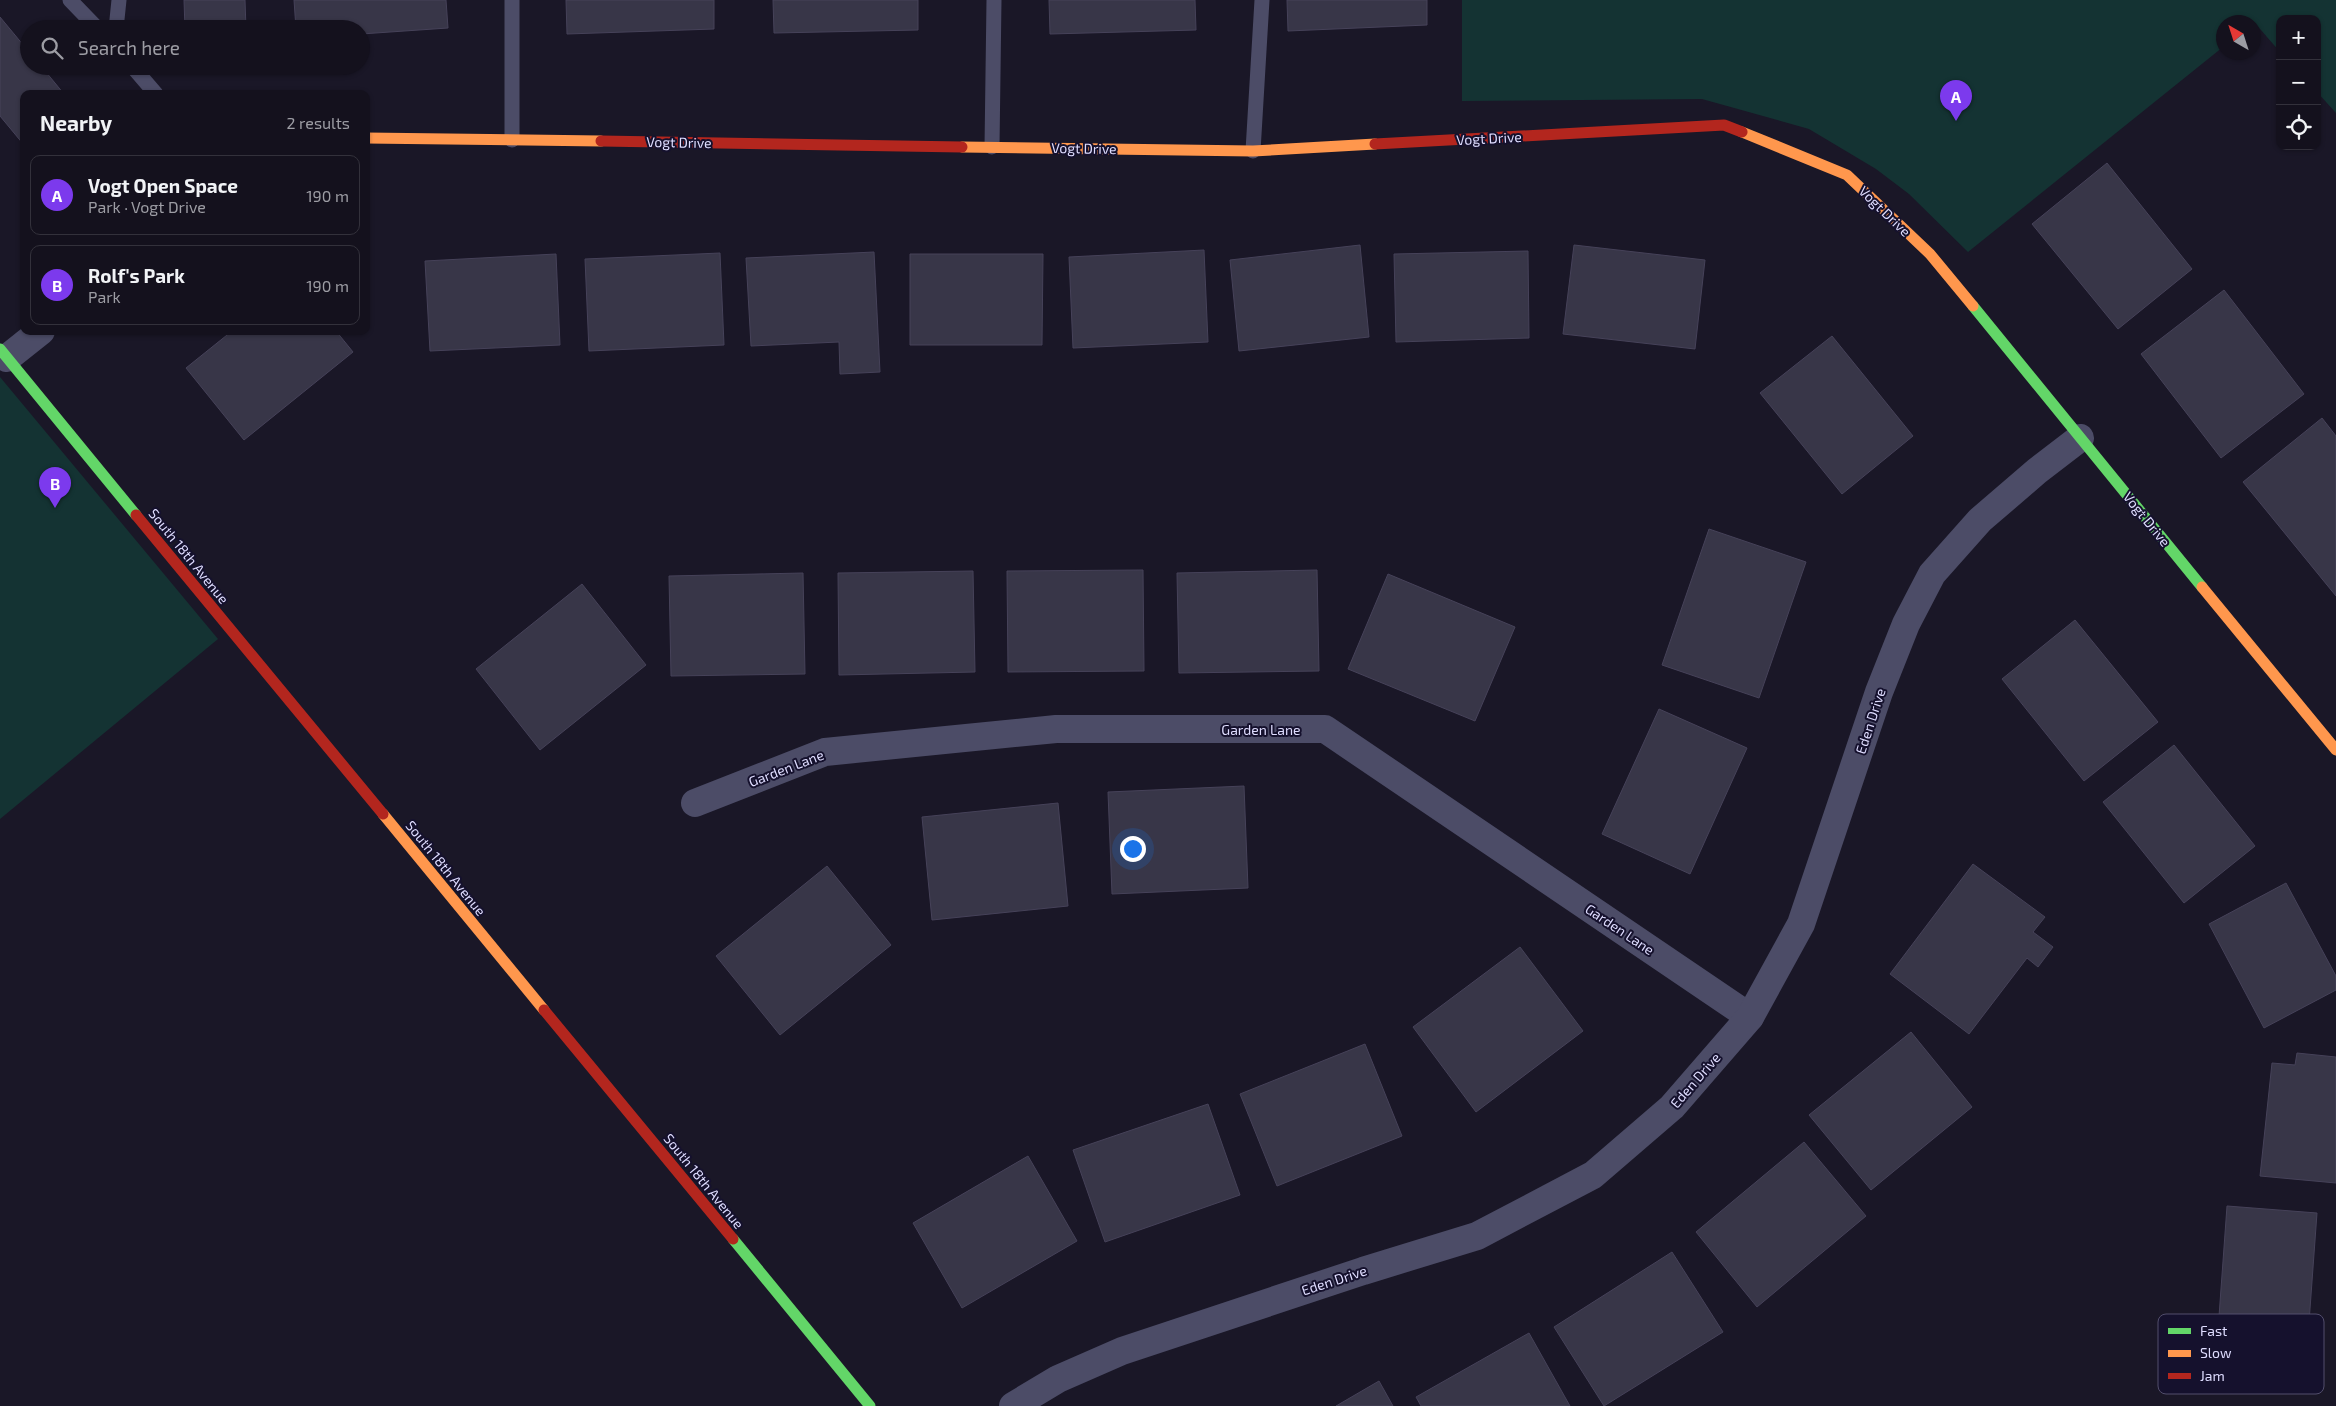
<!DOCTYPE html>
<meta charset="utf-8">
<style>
:root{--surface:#14111d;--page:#211f2a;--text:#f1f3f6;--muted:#9d9da4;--line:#33313b;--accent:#7c3aed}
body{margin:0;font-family:"Exo 2",sans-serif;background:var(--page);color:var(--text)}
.controls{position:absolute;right:15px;top:15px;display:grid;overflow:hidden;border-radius:10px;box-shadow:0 1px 4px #0004}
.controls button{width:45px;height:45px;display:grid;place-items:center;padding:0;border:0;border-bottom:1px solid var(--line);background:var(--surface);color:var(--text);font:25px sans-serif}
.compass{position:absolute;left:2216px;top:15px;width:45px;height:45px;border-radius:50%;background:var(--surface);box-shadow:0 1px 4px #0004;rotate:321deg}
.you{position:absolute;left:1132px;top:848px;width:18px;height:18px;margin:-12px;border:4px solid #fff;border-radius:50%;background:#1a73e8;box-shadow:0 0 0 8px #1a73e833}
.badge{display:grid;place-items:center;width:32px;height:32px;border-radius:50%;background:var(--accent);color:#fff;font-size:16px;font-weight:700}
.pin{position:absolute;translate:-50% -41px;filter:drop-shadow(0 1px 2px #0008)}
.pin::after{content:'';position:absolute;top:26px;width:18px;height:15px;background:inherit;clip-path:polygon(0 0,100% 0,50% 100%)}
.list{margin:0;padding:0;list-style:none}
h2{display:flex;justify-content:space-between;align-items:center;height:65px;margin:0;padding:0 20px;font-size:21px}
h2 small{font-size:16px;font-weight:400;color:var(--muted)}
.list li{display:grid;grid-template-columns:32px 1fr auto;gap:15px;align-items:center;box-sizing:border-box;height:80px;margin:0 10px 10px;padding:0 10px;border:1px solid var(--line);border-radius:10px}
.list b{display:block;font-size:19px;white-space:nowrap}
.list p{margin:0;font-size:16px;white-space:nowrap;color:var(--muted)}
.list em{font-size:16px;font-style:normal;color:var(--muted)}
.icon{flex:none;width:28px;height:28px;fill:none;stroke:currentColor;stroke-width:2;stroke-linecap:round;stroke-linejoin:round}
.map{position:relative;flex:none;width:2336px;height:1406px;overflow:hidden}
.search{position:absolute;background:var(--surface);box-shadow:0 1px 4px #0004;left:20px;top:20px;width:350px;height:55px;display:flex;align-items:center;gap:12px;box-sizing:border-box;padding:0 18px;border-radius:28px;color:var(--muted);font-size:19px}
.panel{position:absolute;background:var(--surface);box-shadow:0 1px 4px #0004;left:20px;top:90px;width:350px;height:245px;border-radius:10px}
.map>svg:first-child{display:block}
.green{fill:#143333}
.building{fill:#383648;stroke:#464259}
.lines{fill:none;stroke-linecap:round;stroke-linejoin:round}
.lane{stroke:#4c4c67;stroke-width:15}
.street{stroke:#4c4c67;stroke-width:28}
.fast{stroke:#63d668;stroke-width:11}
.slow{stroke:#ff974d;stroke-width:11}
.jam{stroke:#b3261e;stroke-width:11}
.labels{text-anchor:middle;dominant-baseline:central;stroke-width:4;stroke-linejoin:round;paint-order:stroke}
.street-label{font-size:14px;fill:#dfddff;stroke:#15112d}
.key{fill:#15112d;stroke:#524e6c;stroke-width:1}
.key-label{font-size:14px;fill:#dfddff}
</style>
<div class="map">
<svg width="2336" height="1406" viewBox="0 0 2336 1406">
<rect width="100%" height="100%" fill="#1a1727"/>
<g class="green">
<polygon points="1462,0 2336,0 2336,113 2317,92 2317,19 2280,19 2280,52 2254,22 2224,22 2223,47 1968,252 1909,194 1876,169 1809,129 1702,99 1462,101"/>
<polygon points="0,377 218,639 0,819"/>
</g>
<g class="building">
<polygon points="184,0 245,0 246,29 185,29"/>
<polygon points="294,0 446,0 448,28 361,34 361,29 296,29"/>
<polygon points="566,0 714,0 714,29 567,34"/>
<polygon points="773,0 918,0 918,30 774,33"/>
<polygon points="1049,0 1195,0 1196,30 1050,34"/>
<polygon points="1287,0 1427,0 1427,25 1288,31"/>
<polygon points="0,17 29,52 29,66 41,66 64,94 24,94 24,145 0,116"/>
<polygon points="185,66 247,66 247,67 185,68"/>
<polygon points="2107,163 2192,269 2118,329 2032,224"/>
<polygon points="1360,245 1369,337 1239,351 1230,260"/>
<polygon points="1574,245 1705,260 1695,349 1563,334"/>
<polygon points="1204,250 1208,342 1073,348 1069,257"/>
<polygon points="1528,251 1529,338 1396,342 1394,254"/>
<polygon points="874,252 880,372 840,374 839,342 751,346 746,258"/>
<polygon points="720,253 724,345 589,351 585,259"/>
<polygon points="556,254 560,345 430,351 425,261"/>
<polygon points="910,254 1043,254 1042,345 910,345"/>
<polygon points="2224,290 2304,394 2221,458 2141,354"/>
<polygon points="232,331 336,331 353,352 244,440 186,368"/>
<polygon points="1832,336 1913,436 1842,494 1760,393"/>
<polygon points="2322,418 2336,436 2336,596 2243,482"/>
<polygon points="1709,529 1806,562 1759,698 1662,665"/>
<polygon points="1143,570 1144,671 1008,672 1007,571"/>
<polygon points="1317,570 1319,671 1179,673 1177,573"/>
<polygon points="973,571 975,672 839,675 838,573"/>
<polygon points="803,573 805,674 671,676 669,576"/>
<polygon points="1388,574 1515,627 1475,721 1348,669"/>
<polygon points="582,584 646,665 540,750 476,669"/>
<polygon points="2075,620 2158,722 2084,781 2002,679"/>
<polygon points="1659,709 1747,748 1690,874 1602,834"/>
<polygon points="2174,745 2255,846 2184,903 2103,802"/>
<polygon points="1244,786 1248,888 1112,894 1108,792"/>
<polygon points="1058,803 1068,906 932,920 922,817"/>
<polygon points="1973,864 2045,917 2033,932 2053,947 2038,967 2027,958 1969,1034 1890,974"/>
<polygon points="827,866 891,945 780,1035 716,956"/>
<polygon points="2286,883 2336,976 2336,990 2264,1028 2209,924"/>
<polygon points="1520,947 1583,1031 1476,1112 1413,1027"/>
<polygon points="1911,1032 1972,1107 1871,1190 1809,1115"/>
<polygon points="1365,1044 1402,1136 1277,1186 1240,1094"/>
<polygon points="2297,1053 2336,1057 2336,1183 2260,1176 2272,1063 2295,1065"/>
<polygon points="1208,1104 1240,1195 1105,1242 1073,1150"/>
<polygon points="1804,1142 1866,1216 1757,1307 1696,1232"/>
<polygon points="1028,1156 1077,1241 962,1308 913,1223"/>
<polygon points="2227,1206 2317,1213 2307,1350 2217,1344"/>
<polygon points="1672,1252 1723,1332 1604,1406 1554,1327"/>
<polygon points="1529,1333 1570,1406 1421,1406 1416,1397"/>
<polygon points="1379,1381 1393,1406 1336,1406"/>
</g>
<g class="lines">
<g class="lane">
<polyline points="70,0 98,29"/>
<polyline points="116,29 119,0"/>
<polyline points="132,66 156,94"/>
<polyline points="512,140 512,0"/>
<polyline points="992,147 994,0"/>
<polyline points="1253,151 1262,0"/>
</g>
<g class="street">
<polyline points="7,358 41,331"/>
<polyline points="695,803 825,752 1056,729 1325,729 1750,1017"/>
<polyline points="1013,1406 1058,1379 1122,1351 1363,1271 1477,1236 1593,1175 1672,1107 1750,1017 1801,924 1879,692 1906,624 1932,574 1980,520 2037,471 2080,438"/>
</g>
<g class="fast">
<polyline points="1973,306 2202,587"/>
<polyline points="0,349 136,515"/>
<polyline points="733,1239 870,1406"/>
</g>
<g class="slow">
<polyline points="1742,132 1847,175 1930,254 1973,306"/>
<polyline points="366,138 601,141"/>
<polyline points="962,147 1253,151 1375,144"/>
<polyline points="2202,587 2336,750"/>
<polyline points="383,814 544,1010"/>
</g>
<g class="jam">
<polyline points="601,141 962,147"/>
<polyline points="1375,144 1724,125 1742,132"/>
<polyline points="136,515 383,814"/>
<polyline points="544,1010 733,1239"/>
</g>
</g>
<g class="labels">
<g class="street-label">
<text transform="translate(1489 138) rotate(-3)">Vogt Drive</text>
<text transform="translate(679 142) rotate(1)">Vogt Drive</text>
<text transform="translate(1084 148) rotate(1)">Vogt Drive</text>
<text transform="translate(1885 211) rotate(44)">Vogt Drive</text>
<text transform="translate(2147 519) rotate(51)">Vogt Drive</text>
<text transform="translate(189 556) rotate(51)">South 18th Avenue</text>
<text transform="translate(1870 721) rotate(-72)">Eden Drive</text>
<text x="1261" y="729">Garden Lane</text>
<text transform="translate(786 768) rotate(-21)">Garden Lane</text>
<text transform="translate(446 868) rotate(51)">South 18th Avenue</text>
<text transform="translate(1620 929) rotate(34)">Garden Lane</text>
<text transform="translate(1695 1080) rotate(-49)">Eden Drive</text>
<text transform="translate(704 1181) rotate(51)">South 18th Avenue</text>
<text transform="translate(1334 1280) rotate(-18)">Eden Drive</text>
</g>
</g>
<rect x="2158" y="1314" width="166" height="80" rx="8" class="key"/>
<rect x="2168" y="1328" width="23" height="6" fill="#63d668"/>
<rect x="2168" y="1350" width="23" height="7" fill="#ff974d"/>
<rect x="2168" y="1373" width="23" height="6" fill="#b3261e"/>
<g class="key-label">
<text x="2200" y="1336">Fast</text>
<text x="2200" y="1358">Slow</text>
<text x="2200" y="1381">Jam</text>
</g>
</svg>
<div class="controls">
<button>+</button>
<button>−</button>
<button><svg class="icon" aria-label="locate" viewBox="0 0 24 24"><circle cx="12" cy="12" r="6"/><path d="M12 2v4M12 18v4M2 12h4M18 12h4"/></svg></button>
</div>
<svg class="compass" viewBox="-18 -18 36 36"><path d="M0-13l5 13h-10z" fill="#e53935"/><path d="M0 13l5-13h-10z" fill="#9d9da4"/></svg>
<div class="you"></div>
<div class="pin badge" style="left:1956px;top:121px">A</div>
<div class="pin badge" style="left:55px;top:508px">B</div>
<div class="search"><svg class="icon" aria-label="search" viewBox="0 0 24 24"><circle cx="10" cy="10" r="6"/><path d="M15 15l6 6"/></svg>Search here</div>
<section class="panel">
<h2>Nearby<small>2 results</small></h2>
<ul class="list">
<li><span class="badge">A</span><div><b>Vogt Open Space</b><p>Park · Vogt Drive</p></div><em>190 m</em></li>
<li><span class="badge">B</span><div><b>Rolf's Park</b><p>Park</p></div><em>190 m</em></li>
</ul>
</section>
</div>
